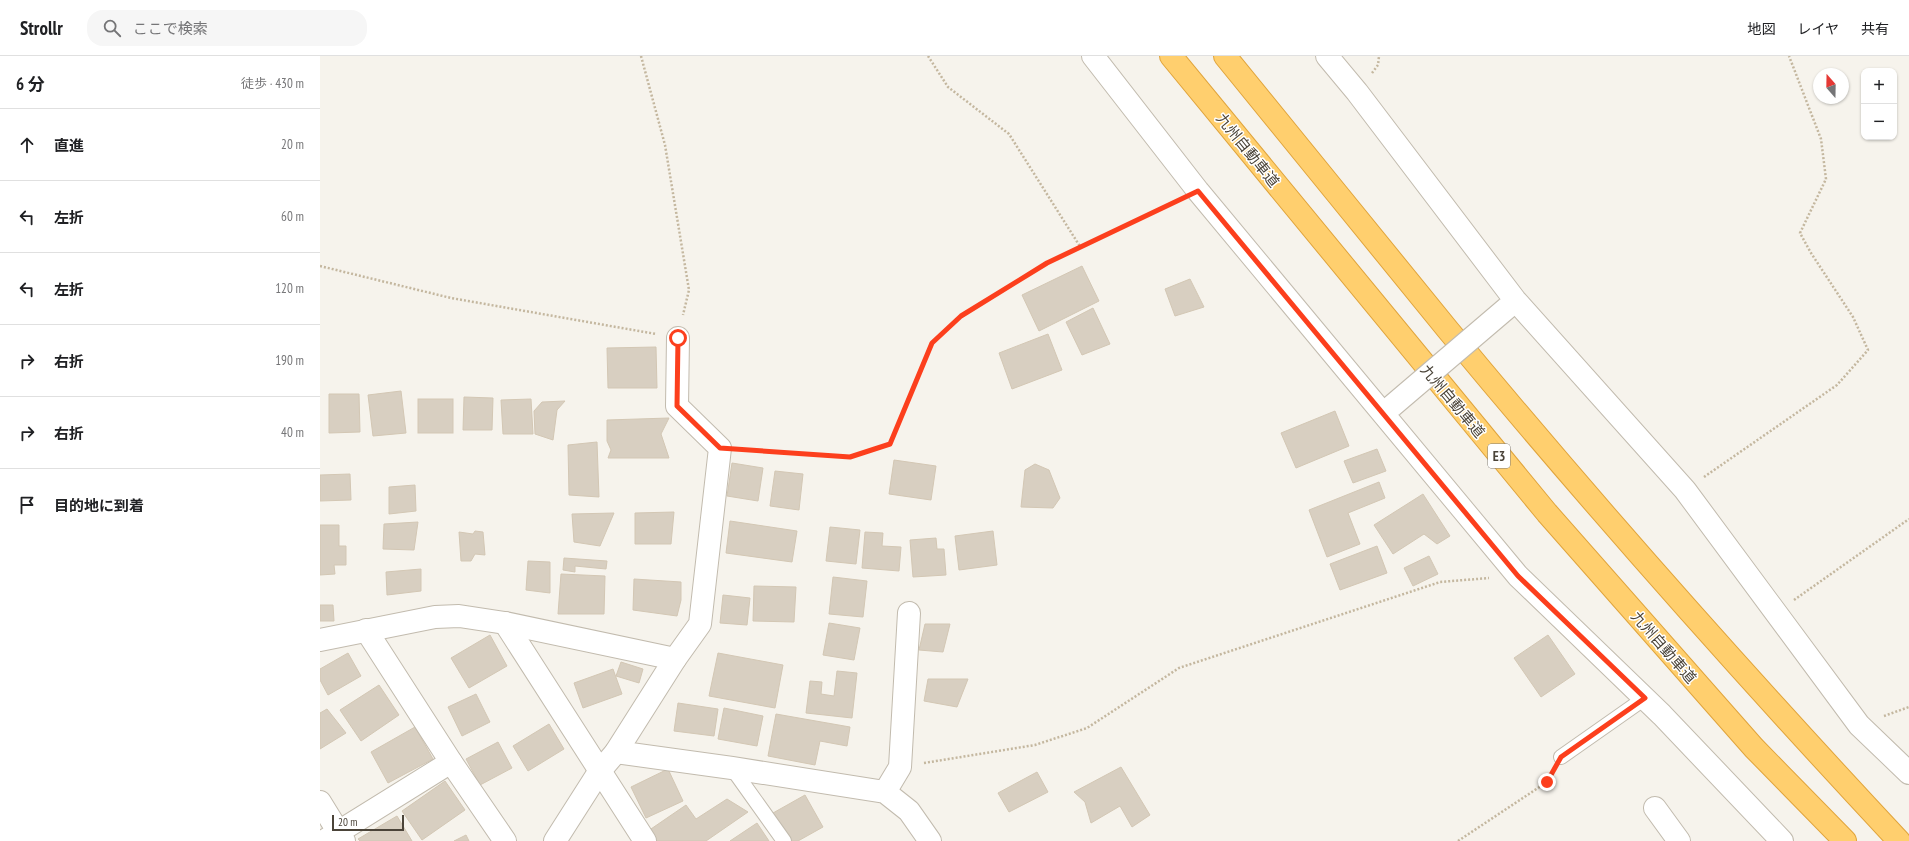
<!DOCTYPE html>
<html lang="ja">
<meta charset="utf-8">
<style>
:root{--surface:#fff;--page:#f6f6f6;--text:#202124;--muted:#757577;--line:#e0e0e0}
body{margin:0;font-family:"PT Sans Narrow","Noto Sans JP",sans-serif;background:var(--page);color:var(--text)}
.controls{position:absolute;right:12px;top:12px;display:grid;overflow:hidden;border-radius:8px;box-shadow:0 1px 3px #0004}
.controls button{width:36px;height:36px;display:grid;place-items:center;padding:0;border:0;border-bottom:1px solid var(--line);background:var(--surface);color:var(--text);font:20px sans-serif}
.compass{position:absolute;left:1493px;top:12px;width:36px;height:36px;border-radius:50%;background:var(--surface);box-shadow:0 1px 3px #0004;rotate:340deg}
.scale{position:absolute;left:12px;bottom:10px;width:72px;box-sizing:border-box;padding-left:4px;border:2px solid #4b4439;border-top:0;font-size:11px;line-height:14px;white-space:nowrap;color:#4b4439;-webkit-text-stroke:3px #fff;paint-order:stroke}
.stop{position:absolute;width:12px;height:12px;margin:-9px;border:3px solid #fc3f1d;border-radius:50%;background:#fff}
.stop.end{background:#fc3f1d;border-color:#fff;box-shadow:0 1px 4px #0008}
.list{margin:0;padding:0;list-style:none}
h2{display:flex;justify-content:space-between;align-items:center;height:52px;margin:0;padding:0 16px;font-size:17px}
h2 small{font-size:13px;font-weight:400;color:var(--muted)}
.list li{display:grid;grid-template-columns:26px 1fr auto;gap:12px;align-items:center;box-sizing:border-box;height:72px;padding:0 16px;border-top:1px solid var(--line)}
.list b{display:block;font-size:15px;white-space:nowrap}
.list em{font-size:13px;font-style:normal;color:var(--muted)}
.icon{flex:none;width:22px;height:22px;fill:none;stroke:currentColor;stroke-width:2;stroke-linecap:round;stroke-linejoin:round}
.map{position:relative;flex:none;width:1589px;height:785px;overflow:hidden}
header{display:flex;align-items:center;gap:24px;box-sizing:border-box;height:56px;padding:0 20px;background:var(--surface);border-bottom:1px solid var(--line)}
header strong{font-size:19px}
nav{display:flex;gap:22px;margin-inline-start:auto;font-size:14px}
.search{width:280px;height:36px;background:var(--page);display:flex;align-items:center;gap:10px;box-sizing:border-box;padding:0 14px;border-radius:16px;color:var(--muted);font-size:15px}
main{display:flex}
aside{flex:1;background:var(--surface)}
.map>svg:first-child{display:block}
.building{fill:#d8cfc1;stroke:#d3c7b4}
.lines{fill:none;stroke-linecap:round;stroke-linejoin:round}
.lane-casing{stroke:#c2bbae;stroke-width:16}
.street-casing{stroke:#c2bbae;stroke-width:24}
.highway-casing{stroke:#e0a43c;stroke-width:24}
.path{stroke:#c4b79f;stroke-width:2.5;stroke-dasharray:2 2;stroke-linecap:butt}
.lane{stroke:#fff;stroke-width:14}
.street{stroke:#fff;stroke-width:22}
.highway{stroke:#ffcf6e;stroke-width:22}
.street-bridge-casing{stroke:#c2bbae;stroke-width:24;stroke-linecap:butt}
.street-bridge{stroke:#fff;stroke-width:22}
.route{stroke:#fc3f1d;stroke-width:5}
.labels{text-anchor:middle;dominant-baseline:central;stroke-width:3;stroke-linejoin:round;paint-order:stroke}
.shield{fill:#fff;stroke:#817c74;stroke-width:1}
.shield-label{font-size:14px;font-weight:bold;fill:#4b4439}
.street-label{font-size:15px;fill:#4b4439;stroke:#fff}
</style>
<header>
<strong>Strollr</strong>
<div class="search"><svg class="icon" aria-label="search" viewBox="0 0 24 24"><circle cx="10" cy="10" r="6"/><path d="M15 15l6 6"/></svg>ここで検索</div>
<nav><a>地図</a><a>レイヤ</a><a>共有</a></nav>
</header>
<main>
<aside>
<h2>6 分<small>徒歩 · 430 m</small></h2>
<ul class="list">
<li><svg class="icon" aria-label="ahead" viewBox="0 0 24 24"><path d="M12 20V5M6 11l6-6 6 6"/></svg><div><b>直進</b></div><em>20 m</em></li>
<li><svg class="icon" aria-label="left" viewBox="0 0 24 24"><path d="M17 20v-9H6M10 6l-5 5 5 5"/></svg><div><b>左折</b></div><em>60 m</em></li>
<li><svg class="icon" aria-label="left" viewBox="0 0 24 24"><path d="M17 20v-9H6M10 6l-5 5 5 5"/></svg><div><b>左折</b></div><em>120 m</em></li>
<li><svg class="icon" aria-label="right" viewBox="0 0 24 24"><path d="M7 20v-9h11M14 6l5 5-5 5"/></svg><div><b>右折</b></div><em>190 m</em></li>
<li><svg class="icon" aria-label="right" viewBox="0 0 24 24"><path d="M7 20v-9h11M14 6l5 5-5 5"/></svg><div><b>右折</b></div><em>40 m</em></li>
<li><svg class="icon" aria-label="arrive" viewBox="0 0 24 24"><path d="M6 21V4h12l-3 4 3 4H6"/></svg><div><b>目的地に到着</b></div></li>
</ul>
</aside>
<div class="map">
<svg width="1589" height="785" viewBox="0 0 1589 785">
<rect width="100%" height="100%" fill="#f6f3ec"/>
<g class="building">
<polygon points="762,210 779,245 719,275 702,239"/>
<polygon points="870,223 884,251 855,260 845,233"/>
<polygon points="773,252 790,288 762,299 746,266"/>
<polygon points="728,278 742,314 692,333 679,297"/>
<polygon points="336,291 337,332 288,332 287,292"/>
<polygon points="81,335 86,377 53,380 48,339"/>
<polygon points="9,338 39,338 40,376 9,377"/>
<polygon points="144,341 173,342 172,374 143,374"/>
<rect x="98" y="343" width="35" height="34"/>
<polygon points="211,343 213,378 183,378 181,344"/>
<polygon points="245,345 237,354 233,384 215,378 214,355 222,346"/>
<polygon points="1015,355 1029,390 976,412 961,377"/>
<polygon points="349,362 341,378 349,402 288,402 291,394 287,385 287,364"/>
<polygon points="277,386 279,441 249,439 248,389"/>
<polygon points="1057,393 1066,415 1033,427 1024,405"/>
<polygon points="574,404 616,410 611,444 569,438"/>
<polygon points="412,407 443,412 438,445 407,440"/>
<polygon points="715,408 729,414 740,442 733,452 701,451 705,414"/>
<polygon points="455,415 483,418 479,454 450,450"/>
<polygon points="30,418 31,444 0,445 0,419"/>
<polygon points="1059,426 1065,442 1028,457 1040,488 1007,501 989,454"/>
<polygon points="95,429 96,455 69,458 69,431"/>
<polygon points="1103,438 1130,480 1117,488 1104,478 1073,498 1054,469"/>
<polygon points="354,456 351,488 315,488 315,457"/>
<polygon points="294,457 280,490 254,486 252,458"/>
<polygon points="410,465 477,475 472,506 406,497"/>
<polygon points="98,466 94,494 63,493 64,468"/>
<polygon points="0,469 19,469 19,490 26,490 26,509 14,509 15,518 0,519"/>
<polygon points="510,471 540,474 536,508 506,505"/>
<polygon points="155,475 163,476 165,499 155,498 151,505 141,505 139,476 153,478"/>
<polygon points="673,475 677,509 639,514 635,480"/>
<polygon points="545,476 563,477 562,490 581,491 579,515 542,512"/>
<polygon points="616,482 617,493 624,493 626,519 593,521 590,484"/>
<polygon points="1057,490 1067,517 1020,534 1010,508"/>
<polygon points="1109,500 1118,518 1093,530 1084,512"/>
<polygon points="244,502 287,505 286,513 255,510 255,516 243,514"/>
<polygon points="208,505 230,506 230,537 206,534"/>
<polygon points="101,513 101,535 67,539 66,516"/>
<polygon points="241,518 285,520 284,558 238,558"/>
<polygon points="513,521 547,525 543,561 509,558"/>
<polygon points="314,523 361,526 361,544 357,560 313,554"/>
<polygon points="434,530 476,531 474,566 433,565"/>
<polygon points="403,539 430,542 427,569 400,567"/>
<polygon points="0,549 13,549 14,565 0,565"/>
<polygon points="509,567 540,572 534,604 503,599"/>
<polygon points="605,568 630,568 623,596 599,594"/>
<polygon points="170,579 187,610 149,632 131,602"/>
<polygon points="1228,579 1255,618 1221,641 1194,602"/>
<polygon points="28,597 41,620 8,639 0,624 0,613"/>
<polygon points="398,597 463,609 455,652 389,640"/>
<polygon points="301,606 323,613 319,627 296,620"/>
<polygon points="293,613 302,638 263,652 254,627"/>
<polygon points="517,615 537,617 532,662 486,657 490,625 502,626 501,638 514,640"/>
<polygon points="608,623 648,623 637,651 604,645"/>
<polygon points="59,629 79,659 41,685 20,654"/>
<polygon points="156,638 170,666 142,680 128,651"/>
<polygon points="358,647 398,653 394,680 354,675"/>
<polygon points="404,652 443,660 437,690 398,683"/>
<polygon points="7,653 26,677 0,693 0,657"/>
<polygon points="456,658 530,671 527,690 500,685 495,709 448,700"/>
<polygon points="229,668 244,693 208,715 193,690"/>
<polygon points="95,671 113,703 68,727 51,696"/>
<polygon points="178,686 192,712 160,729 146,703"/>
<polygon points="801,711 830,759 812,771 800,750 771,767 765,746 754,736"/>
<polygon points="348,713 363,745 326,762 311,731"/>
<polygon points="717,716 728,736 689,756 678,737"/>
<polygon points="125,725 145,754 102,784 82,755"/>
<polygon points="485,739 503,771 478,785 472,785 453,757"/>
<polygon points="407,743 428,756 386,785 335,785 328,775 366,749 376,763"/>
<polygon points="77,760 92,785 40,785 38,783"/>
<polygon points="437,767 449,785 410,785"/>
<polygon points="146,779 149,785 134,785"/>
</g>
<g class="lines">
<g class="lane-casing">
<g id="lane">
<polyline points="1241,701 1325,642"/>
<polyline points="412,712 464,785"/>
</g>
</g>
<g class="street-casing">
<g id="street">
<polyline points="773,0 878,135 1198,520 1342,659 1462,785"/>
<polyline points="1007,0 1037,36 1195,244 1365,434 1539,669 1589,717"/>
<polyline points="185,567 325,785"/>
<polyline points="46,574 131,706 185,785"/>
<polyline points="0,584 115,561 139,560 185,567 355,603"/>
<polyline points="296,696 412,712 565,736 589,755 610,785"/>
<polyline points="565,736 580,711 589,557"/>
<polyline points="0,746 24,785"/>
<polyline points="1335,752 1359,785"/>
<polyline points="4,785 131,706"/>
<polyline points="235,785 279,716 296,696 355,603 380,568 400,392 357,350 358,282"/>
</g>
</g>
<g class="highway-casing">
<g id="highway">
<polyline points="851,0 1227,457 1434,692 1525,785"/>
<path d="M905,0C980,91 1053,183 1128,274C1273,449 1424,619 1579,785"/>
</g>
</g>
<g class="path">
<polyline points="321,0 345,89 369,234 363,259"/>
<polyline points="608,0 628,31 689,78 761,192"/>
<polyline points="1052,17 1058,9 1059,0"/>
<polyline points="0,210 131,242 336,278"/>
<polyline points="422,394 530,401 570,388 612,287 641,260 727,207 856,145"/>
<polyline points="1384,421 1517,329 1548,294 1533,261 1491,197 1480,177 1506,123 1501,83 1469,0"/>
<polyline points="1474,544 1589,463"/>
<polyline points="1564,660 1589,651"/>
<polyline points="604,707 715,689 767,672 859,612 1120,526 1169,522"/>
<polyline points="1138,785 1227,726 1232,716"/>
</g>
<use href="#lane" class="lane"/>
<use href="#street" class="street"/>
<use href="#highway" class="highway"/>
<g class="street-bridge-casing">
<polyline id="street-bridge" points="1072,350 1187,252"/>
</g>
<use href="#street-bridge" class="street-bridge"/>
</g>
<g class="lines">
<polyline class="route" points="358,282 357,350 400,392 530,401 570,388 612,287 641,260 727,207 878,135 1198,520 1325,642 1241,701 1227,726"/>
</g>
<g class="labels">
<rect class="shield" x="1168" y="388" width="22" height="24" rx="3"/>
<g class="shield-label">
<text x="1179" y="400">E3</text>
</g>
<g class="street-label">
<text transform="translate(928 94) rotate(51)">九州自動車道</text>
<text transform="translate(1133 345) rotate(50)">九州自動車道</text>
<text transform="translate(1344 591) rotate(49)">九州自動車道</text>
</g>
</g>
</svg>
<div class="controls">
<button>+</button>
<button>−</button>
</div>
<svg class="compass" viewBox="-18 -18 36 36"><path d="M0-13l5 13h-10z" fill="#e53935"/><path d="M0 13l5-13h-10z" fill="#757577"/></svg>
<div class="scale">20 m</div>
<div class="stop" style="left:358px;top:282px"></div>
<div class="stop end" style="left:1227px;top:726px"></div>
</div>
</main>
